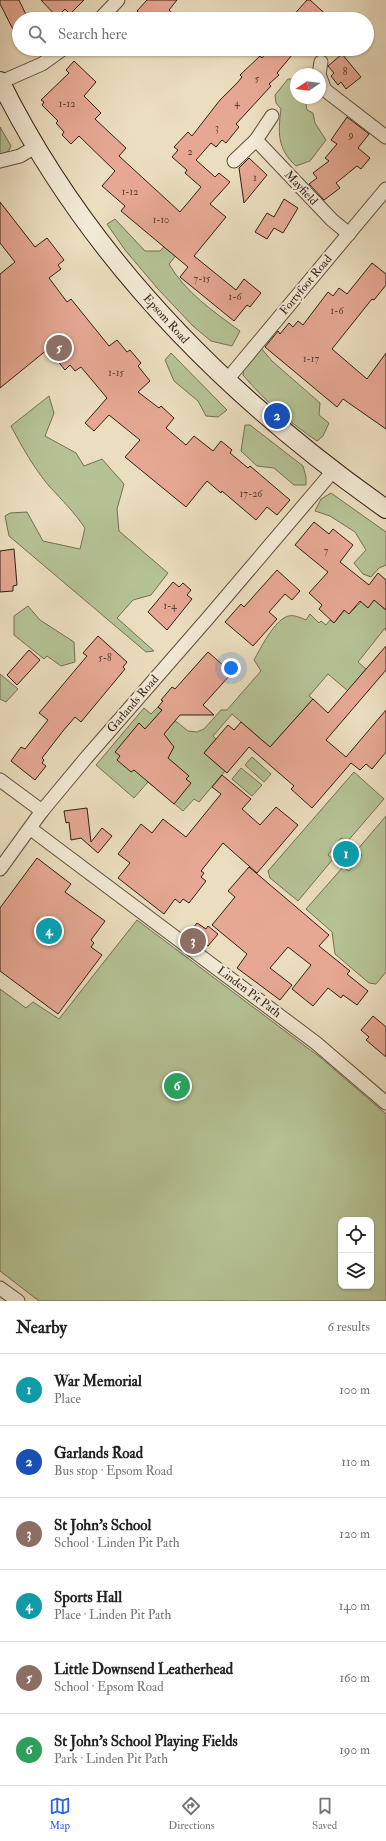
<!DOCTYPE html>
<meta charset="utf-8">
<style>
:root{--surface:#fff;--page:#f2f2f2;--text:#222;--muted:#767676;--line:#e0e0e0;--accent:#2563eb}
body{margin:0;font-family:"IM FELL Double Pica",serif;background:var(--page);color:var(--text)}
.controls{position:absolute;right:12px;bottom:12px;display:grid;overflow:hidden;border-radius:8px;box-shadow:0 1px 3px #0004}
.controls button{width:36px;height:36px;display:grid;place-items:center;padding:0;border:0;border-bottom:1px solid var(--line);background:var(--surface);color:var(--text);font:20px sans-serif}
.compass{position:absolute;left:290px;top:68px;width:36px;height:36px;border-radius:50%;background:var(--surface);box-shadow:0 1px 3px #0004;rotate:257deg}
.you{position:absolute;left:231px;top:668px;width:14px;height:14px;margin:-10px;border:3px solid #fff;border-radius:50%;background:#1a73e8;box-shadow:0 0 0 6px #1a73e833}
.badge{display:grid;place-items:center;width:26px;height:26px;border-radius:50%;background:var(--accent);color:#fff;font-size:13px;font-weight:700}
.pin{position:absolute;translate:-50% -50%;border:2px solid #fff;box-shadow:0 1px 4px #0006}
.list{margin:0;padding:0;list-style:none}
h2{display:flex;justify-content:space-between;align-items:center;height:52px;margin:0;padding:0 16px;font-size:17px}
h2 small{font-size:13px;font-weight:400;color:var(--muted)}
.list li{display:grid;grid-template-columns:26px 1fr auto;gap:12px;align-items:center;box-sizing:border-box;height:72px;padding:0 16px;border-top:1px solid var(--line)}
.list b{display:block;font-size:15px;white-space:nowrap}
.list p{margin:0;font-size:13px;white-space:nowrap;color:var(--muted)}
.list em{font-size:13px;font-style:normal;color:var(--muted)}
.icon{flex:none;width:22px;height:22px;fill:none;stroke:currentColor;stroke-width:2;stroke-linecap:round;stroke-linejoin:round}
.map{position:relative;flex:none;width:386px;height:1301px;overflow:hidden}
.search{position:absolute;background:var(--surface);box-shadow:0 1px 3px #0004;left:12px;right:12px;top:12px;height:44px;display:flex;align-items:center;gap:10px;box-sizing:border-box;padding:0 14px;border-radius:22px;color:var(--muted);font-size:15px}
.sheet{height:484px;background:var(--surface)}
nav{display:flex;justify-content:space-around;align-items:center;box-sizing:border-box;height:56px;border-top:1px solid var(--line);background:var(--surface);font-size:11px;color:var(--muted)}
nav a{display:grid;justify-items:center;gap:2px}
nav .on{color:var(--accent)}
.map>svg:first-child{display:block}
.green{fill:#b5c294;stroke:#747054;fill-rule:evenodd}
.building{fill:#e6a893;stroke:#321f14}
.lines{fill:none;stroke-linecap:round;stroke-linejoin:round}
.street-casing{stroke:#604f3f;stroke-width:15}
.secondary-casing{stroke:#321f14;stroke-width:20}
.street{stroke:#f2ead5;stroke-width:13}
.secondary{stroke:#f2ead5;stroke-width:18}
.labels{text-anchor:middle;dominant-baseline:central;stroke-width:4;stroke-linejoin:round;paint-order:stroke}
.number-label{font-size:10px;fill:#5f4134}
.street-label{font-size:12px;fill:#321f14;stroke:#f2ead5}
</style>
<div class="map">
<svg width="386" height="1301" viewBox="0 0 386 1301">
<rect width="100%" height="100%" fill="#ebdebf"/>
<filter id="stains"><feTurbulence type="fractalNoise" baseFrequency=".005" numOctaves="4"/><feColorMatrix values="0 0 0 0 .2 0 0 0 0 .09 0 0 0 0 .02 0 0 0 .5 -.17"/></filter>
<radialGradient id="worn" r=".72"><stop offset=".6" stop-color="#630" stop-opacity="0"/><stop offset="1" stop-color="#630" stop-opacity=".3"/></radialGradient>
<g class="green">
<path d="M288,79H296V98H305L307,110L313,113L315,123L326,140L310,161L296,166C277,149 278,132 281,109L276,103L275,95Z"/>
<polygon points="0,127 11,146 8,152 0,154"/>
<path d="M115,219L145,251H160L177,233L187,242L169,264C185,292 214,312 240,331L232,346L211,341L193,326L158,289L125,250L107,224Z"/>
<path d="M261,348L272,361L320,403L319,415L329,423L323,436L317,441C289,422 264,400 243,375L244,365Z"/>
<polygon points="171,353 227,410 218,417 206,416 198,401 174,381 165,360"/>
<path d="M49,396L54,413L45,436L76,453L84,466L102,459L124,484L117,509L119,531L168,573L151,595L133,600L117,618L154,651L146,652L9,536L5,516L10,513L27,512L43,541L80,549L85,528C74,512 62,500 49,486C34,468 22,447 11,426Z"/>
<polygon points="245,425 250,425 303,466 306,477 306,485 294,485 274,468 257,466 241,451"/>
<polygon points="331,493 386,532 386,565 379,568 371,577 363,574 354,563 366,550 355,532 330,516 315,511 321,499"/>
<path d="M374,600L386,610V631L385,628L358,662L366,669L348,691L328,674L309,696L313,699L270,747L232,714L213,736L216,739L204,753L225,771L199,802L194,799L183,811L148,782L134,798L96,765L144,708L151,714L158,707L188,731L197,732L204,729L221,710H227L261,671L254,660C260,649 273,624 284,618C291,613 299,617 306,620L310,614L319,623L321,621L326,625L330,620L334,623L345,610L349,614L361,602L368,607Z"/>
<polygon points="28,606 40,620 74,642 75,662 61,666 47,656 44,659 14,635 14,616"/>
<polygon points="0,674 18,689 6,702 0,699"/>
<polygon points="252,757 271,774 264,782 245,765"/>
<polygon points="241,768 262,785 252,796 232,779"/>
<polygon points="354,772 384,799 347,842 341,838 328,855 333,859 298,901 270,878 268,871"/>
<polygon points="386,816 386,972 376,984 369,983 335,954 332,932 306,909 343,867 349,871 362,855 357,850"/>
<path d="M137,920L321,1058L386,1114V1301H39L0,1271V989L26,1008L33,1002L59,1019ZM341,1220H371V1286H341Z"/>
</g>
<g class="building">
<polygon points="0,0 19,0 28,19 19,19 19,41 0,4"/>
<polygon points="41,0 84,0 70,14 65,9 57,17"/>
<polygon points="147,0 177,0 169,10 179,19 146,19 137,11"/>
<polygon points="307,0 310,0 331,19 290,19"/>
<polygon points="269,49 297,49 277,73 279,75 269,84 271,86 236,124 239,127 226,143 222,140 216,147 211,143 196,160 215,177 219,173 230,182 210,204 226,217 194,256 236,290 244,279 261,293 250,307 247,305 234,321 180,277 188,267 121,211 125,206 102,186 115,171 79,136 71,144 62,135 64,132 56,123 58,121 42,105 44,102 41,100 69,73 66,70 74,61 96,82 84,96 101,113 95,119 126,148 119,156 180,212 201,187 185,173 187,170 172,157 178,150 174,147 188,132 192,136 220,100 238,82 242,77 240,75 260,56 262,58"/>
<polygon points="342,54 361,77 346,89 341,82 338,85 331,76 334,73 328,66"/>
<polygon points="347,117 369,134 358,148 370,158 361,169 357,166 336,183 340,188 324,200 309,184 317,178 313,173 329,161 325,158 337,144 331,140"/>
<polygon points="249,158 267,175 244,203 239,168"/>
<polygon points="284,199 298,208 283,233 274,228 267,239 255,232 267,213 274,217"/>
<polygon points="0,202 35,247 47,238 64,260 58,265 61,269 49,278 67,302 71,299 109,346 117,340 127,352 130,350 141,363 138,366 150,381 138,392 159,408 161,406 174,418 166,428 186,445 194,436 213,451 221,441 232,450 230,453 248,468 250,466 290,500 277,515 267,507 256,520 222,491 221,493 207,481 186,507 125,457 140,440 109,415 94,431 85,423 107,398 81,367 75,371 70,365 65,370 48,349 0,388 0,274 15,262 0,243"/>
<polygon points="372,263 386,274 386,285 374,300 372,299 332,349 367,379 386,353 386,429 343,399 337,407 265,347 278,331 280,334 289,323 293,327 298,321 303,325 328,292 333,296 339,288 347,294"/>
<polygon points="314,522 329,534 333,529 353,545 340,562 369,585 378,573 386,580 386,610 374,600 368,608 360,601 349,614 344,610 334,623 319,609 322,605 309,593 328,572 295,545"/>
<polygon points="14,549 17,585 13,586 13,591 0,592 0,551"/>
<polygon points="277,570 300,591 292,600 285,594 269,612 277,619 253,646 225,622 241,604 244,607"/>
<polygon points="173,582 179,587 183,583 191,590 187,595 192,599 167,630 148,612"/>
<polygon points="98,636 127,662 123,667 125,669 81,722 75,717 63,731 42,758 44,760 42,763 46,766 35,780 11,761 21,747 25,749 48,720 39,713 87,656 83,653"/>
<polygon points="386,646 386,670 326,740 346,757 386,710 386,752 372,769 366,764 360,770 351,763 312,808 291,789 294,786 249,747 227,773 204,753 228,725 234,730 241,722 270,747 313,699 328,713"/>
<polygon points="29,650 40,660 17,685 7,675"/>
<polygon points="208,652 232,673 203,705 214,715 180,715 164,734 174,747 168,758 189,776 186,779 191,783 174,804 134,770 131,772 117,760 120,756 115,752 139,723 145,729 162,710 158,707 163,701 161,700 172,687 175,689"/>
<polygon points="222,775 251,799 242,809 260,825 276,807 298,825 257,873 223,843 201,871 204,873 201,877 206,881 189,903 183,899 180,903 175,899 164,914 118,878 130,863 118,854 141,824 152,833 163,819 186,837 221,794 212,787"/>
<polygon points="87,808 91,842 102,828 112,836 98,853 81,838 71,840 69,822 66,823 64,811"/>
<polygon points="37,858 71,884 65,892 105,921 91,940 94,943 91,947 102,955 58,1014 0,971 0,908"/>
<polygon points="249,867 329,935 319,946 350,971 347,974 368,991 357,1005 343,995 341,998 328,988 313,1006 292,989 311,965 288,947 270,968 292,985 280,1000 237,968 247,954 212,925 235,897 228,891"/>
<polygon points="197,923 206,929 208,926 218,934 208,946 190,932"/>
<polygon points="373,1016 386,1027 386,1057 366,1040 369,1037 361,1030"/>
</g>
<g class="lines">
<g class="street-casing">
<g id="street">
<polyline points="100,19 118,0"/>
<polyline points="319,74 321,62"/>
<polyline points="320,77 325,90 386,137"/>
<polyline points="1,82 42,64 63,49"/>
<polyline points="256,140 332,220 349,234"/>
<polyline points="0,161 20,156 35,147"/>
<polyline points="234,161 256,140 272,116"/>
<polyline points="226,381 386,189"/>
<polyline points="0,780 42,811"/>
<polyline points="31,829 316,1043 386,1103"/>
<polyline points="0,869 42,811 86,758 208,618 333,471"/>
<polyline points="0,1288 18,1301"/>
</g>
</g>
<g class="secondary-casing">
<path id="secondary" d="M0,81C87,257 227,397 386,509"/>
</g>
<use href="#street" class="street"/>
<use href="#secondary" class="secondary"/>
</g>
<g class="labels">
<g class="number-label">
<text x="345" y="72">8</text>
<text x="257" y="79">5</text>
<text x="237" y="103">4</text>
<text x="67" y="104">1-12</text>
<text x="217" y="128">3</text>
<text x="351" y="135">9</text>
<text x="190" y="152">2</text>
<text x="255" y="178">1</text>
<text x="130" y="192">1-12</text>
<text x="161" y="220">1-10</text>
<text x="202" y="279">7-15</text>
<text x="235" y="297">1-6</text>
<text x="337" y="311">1-6</text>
<text x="311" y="359">1-17</text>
<text x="116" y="373">1-15</text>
<text x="251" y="494">17-26</text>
<text x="326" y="551">7</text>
<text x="170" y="606">1-4</text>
<text x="105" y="658">5-8</text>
</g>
<g class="street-label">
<text transform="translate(301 188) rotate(47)">Mayfield</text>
<text transform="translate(306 285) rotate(-50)">Fortyfoot Road</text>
<text transform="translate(166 319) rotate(48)">Epsom Road</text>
<text transform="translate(133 704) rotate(-49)">Garlands Road</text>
<text transform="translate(249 992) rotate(37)">Linden Pit Path</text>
</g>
</g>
<rect width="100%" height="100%" filter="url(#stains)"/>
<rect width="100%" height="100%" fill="url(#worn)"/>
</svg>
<div class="controls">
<button><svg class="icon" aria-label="locate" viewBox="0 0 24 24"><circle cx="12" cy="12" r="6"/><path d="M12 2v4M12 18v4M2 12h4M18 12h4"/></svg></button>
<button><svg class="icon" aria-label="layers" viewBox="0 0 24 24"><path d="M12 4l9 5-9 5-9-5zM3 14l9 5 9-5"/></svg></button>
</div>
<svg class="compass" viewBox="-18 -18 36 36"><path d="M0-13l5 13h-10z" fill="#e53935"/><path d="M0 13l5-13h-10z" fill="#767676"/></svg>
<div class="you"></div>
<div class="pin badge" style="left:346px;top:854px;background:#0f9aa8">1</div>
<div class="pin badge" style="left:277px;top:416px;background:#1a4fb4">2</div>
<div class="pin badge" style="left:193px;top:941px;background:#8d6e63">3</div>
<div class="pin badge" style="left:49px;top:931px;background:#0f9aa8">4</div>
<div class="pin badge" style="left:59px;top:348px;background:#8d6e63">5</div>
<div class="pin badge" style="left:177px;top:1086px;background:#2e9e5b">6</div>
<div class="search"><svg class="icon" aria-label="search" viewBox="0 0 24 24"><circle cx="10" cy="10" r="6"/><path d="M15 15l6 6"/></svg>Search here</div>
</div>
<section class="sheet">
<h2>Nearby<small>6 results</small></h2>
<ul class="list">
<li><span class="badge" style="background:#0f9aa8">1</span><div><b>War Memorial</b><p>Place</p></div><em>100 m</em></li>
<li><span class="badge" style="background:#1a4fb4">2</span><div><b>Garlands Road</b><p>Bus stop · Epsom Road</p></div><em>110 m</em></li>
<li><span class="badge" style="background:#8d6e63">3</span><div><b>St John's School</b><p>School · Linden Pit Path</p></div><em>120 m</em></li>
<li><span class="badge" style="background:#0f9aa8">4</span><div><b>Sports Hall</b><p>Place · Linden Pit Path</p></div><em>140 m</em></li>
<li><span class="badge" style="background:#8d6e63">5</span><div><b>Little Downsend Leatherhead</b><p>School · Epsom Road</p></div><em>160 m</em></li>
<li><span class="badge" style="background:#2e9e5b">6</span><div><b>St John's School Playing Fields</b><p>Park · Linden Pit Path</p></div><em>190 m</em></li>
</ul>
</section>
<nav>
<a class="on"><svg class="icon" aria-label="map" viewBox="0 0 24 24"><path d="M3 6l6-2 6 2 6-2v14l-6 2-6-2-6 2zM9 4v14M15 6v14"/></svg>Map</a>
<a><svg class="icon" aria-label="directions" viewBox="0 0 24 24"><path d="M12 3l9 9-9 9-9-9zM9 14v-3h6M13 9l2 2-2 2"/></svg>Directions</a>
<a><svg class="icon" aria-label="saved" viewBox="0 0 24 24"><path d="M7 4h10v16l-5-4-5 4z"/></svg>Saved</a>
</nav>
